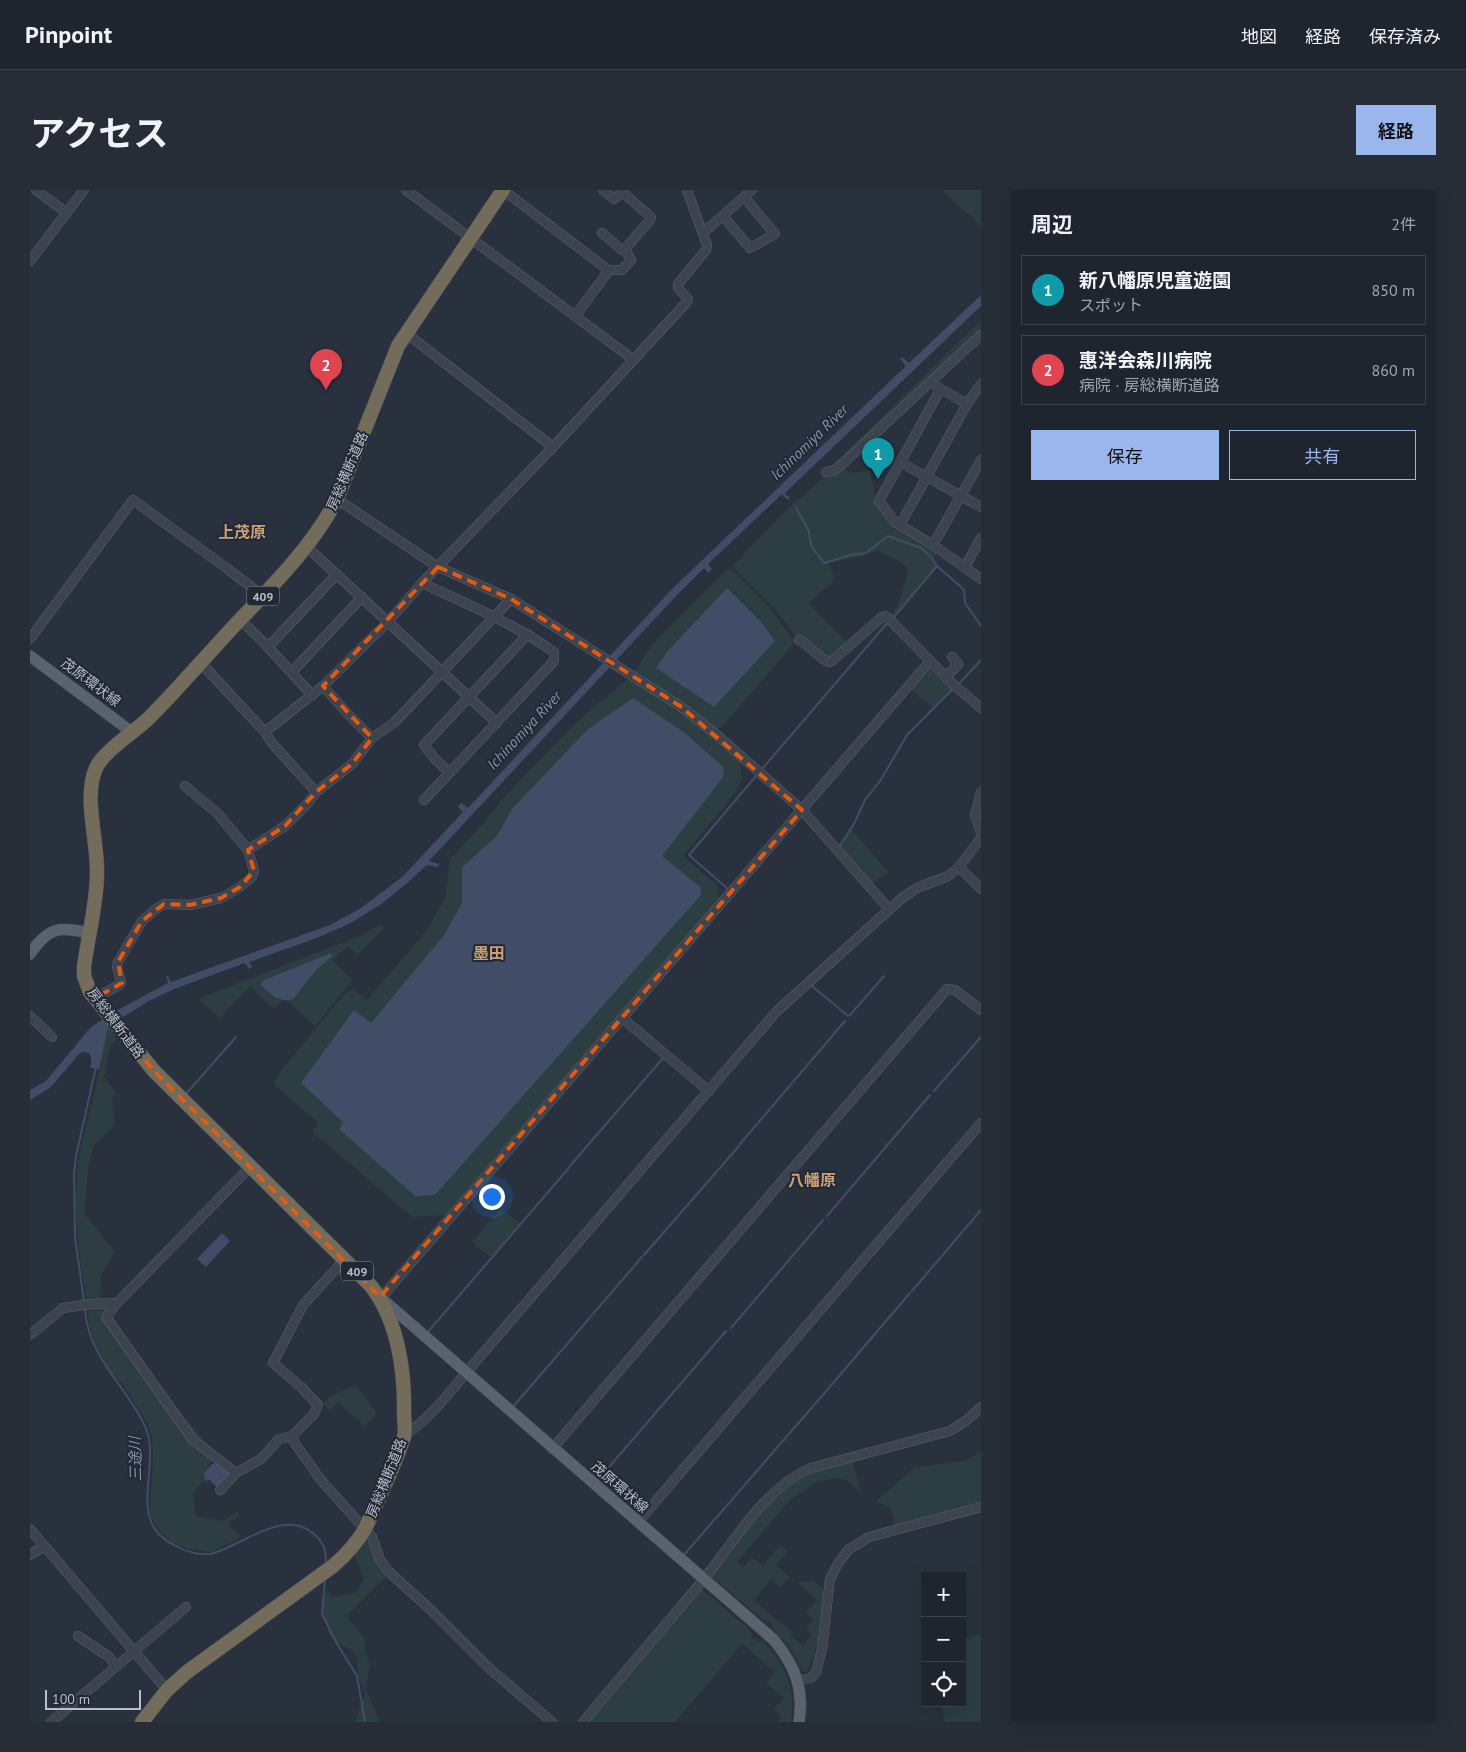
<!DOCTYPE html>
<html lang="ja">
<meta charset="utf-8">
<style>
:root{--surface:#1f252f;--page:#272d37;--text:#f1f3f6;--muted:#a1a5aa;--line:#3c424b;--accent:#9bb5ed}
body{margin:0;font-family:"PT Sans","Noto Sans JP",sans-serif;background:var(--page);color:var(--text)}
.controls{position:absolute;right:15px;bottom:15px;display:grid;overflow:hidden;border-radius:0px;box-shadow:0 5px 20px #0002}
.controls button{width:45px;height:45px;display:grid;place-items:center;padding:0;border:0;border-bottom:1px solid var(--line);background:var(--surface);color:var(--text);font:25px sans-serif}
.scale{position:absolute;left:15px;bottom:12px;width:96px;box-sizing:border-box;padding-left:5px;border:2px solid #babfc9;border-top:0;font-size:14px;line-height:18px;white-space:nowrap;color:#babfc9;-webkit-text-stroke:4px #222834;paint-order:stroke}
.you{position:absolute;left:461px;top:1006px;width:18px;height:18px;margin:-12px;border:4px solid #fff;border-radius:50%;background:#1a73e8;box-shadow:0 0 0 8px #1a73e833}
.badge{display:grid;place-items:center;width:32px;height:32px;border-radius:50%;background:var(--accent);color:#fff;font-size:16px;font-weight:700}
.pin{position:absolute;translate:-50% -41px;filter:drop-shadow(0 1px 2px #0008)}
.pin::after{content:'';position:absolute;top:26px;width:18px;height:15px;background:inherit;clip-path:polygon(0 0,100% 0,50% 100%)}
.list{margin:0;padding:0;list-style:none}
h2{display:flex;justify-content:space-between;align-items:center;height:65px;margin:0;padding:0 20px;font-size:21px}
h2 small{font-size:16px;font-weight:400;color:var(--muted)}
.list li{display:grid;grid-template-columns:32px 1fr auto;gap:15px;align-items:center;box-sizing:border-box;height:70px;margin:0 10px 10px;padding:0 10px;border:1px solid var(--line);border-radius:0px}
.list b{display:block;font-size:19px;white-space:nowrap}
.list p{margin:0;font-size:16px;white-space:nowrap;color:var(--muted)}
.list em{font-size:16px;font-style:normal;color:var(--muted)}
.actions{display:flex;gap:10px;padding:15px 20px}
.actions a{flex:1;padding:11px 0;border:1px solid var(--accent);border-radius:0px;text-align:center;font-size:18px;color:var(--accent)}
.actions .main{background:var(--accent);color:#111}
.icon{flex:none;width:28px;height:28px;fill:none;stroke:currentColor;stroke-width:2;stroke-linecap:round;stroke-linejoin:round}
.map{position:relative;flex:none;width:951px;height:1532px;overflow:hidden;border-radius:0px}
header{display:flex;align-items:center;gap:30px;box-sizing:border-box;height:70px;padding:0 25px;background:var(--surface);border-bottom:1px solid var(--line)}
header strong{font-size:24px}
nav{display:flex;gap:28px;margin-inline-start:auto;font-size:18px}
.intro{display:flex;align-items:center;justify-content:space-between;box-sizing:border-box;height:120px;padding:0 30px}
h1{margin:0;font-size:35px}
.button{padding:12px 22px;border-radius:0px;background:var(--accent);color:#111;font-size:18px;font-weight:700}
main{display:flex;gap:30px;padding:0 30px}
aside{flex:1;background:var(--surface);border-radius:0px;box-shadow:0 5px 20px #0002}
.map>svg:first-child{display:block}
.green{fill:#2c3e41}
.water{fill:#414d66}
.lines{fill:none;stroke-linecap:round;stroke-linejoin:round}
.stream{stroke:#414d66;stroke-width:2}
.minor-casing{stroke:#5b616c;stroke-width:10}
.major-casing{stroke:#474c58;stroke-width:12}
.highway-casing{stroke:#484e59;stroke-width:15}
.minor{stroke:#3d434f;stroke-width:9}
.major{stroke:#5b626f;stroke-width:11}
.highway{stroke:#746c5b;stroke-width:14}
.marked{fill:none;stroke:#e8590c;stroke-width:4;stroke-dasharray:10 6;stroke-linejoin:round}
.labels{text-anchor:middle;dominant-baseline:central;stroke-width:4;stroke-linejoin:round;paint-order:stroke}
.shield{fill:#222834;stroke:#8c929c;stroke-width:1}
.shield-label{font-size:12px;font-weight:bold;fill:#babfc9}
.street-label{font-size:14px;fill:#babfc9;stroke:#222834}
.water-label{font-size:15px;font-style:italic;fill:#8593ad;stroke:#222834}
.quarter-label{font-size:16px;font-weight:bold;fill:#caa074;stroke:#222834}
</style>
<header>
<strong>Pinpoint</strong>
<nav><a>地図</a><a>経路</a><a>保存済み</a></nav>
</header>
<div class="intro"><h1>アクセス</h1><a class="button">経路</a></div>
<main>
<div class="map">
<svg width="951" height="1532" viewBox="0 0 951 1532">
<rect width="100%" height="100%" fill="#29313f"/>
<g class="green">
<polygon points="912,0 951,0 951,36"/>
<polygon points="951,130 951,142 803,279 802,276"/>
<polygon points="813,276 819,283 840,281 846,310 854,323 908,363 904,368 907,376 863,428 861,427 868,415 878,382 876,377 869,371 847,360 833,366 799,373 805,390 779,413 819,454 799,471 767,447 741,415 702,376 759,318 797,284"/>
<polygon points="698,379 701,379 740,418 764,451 762,456 692,537 686,540 603,483 622,455"/>
<polygon points="898,475 923,499 903,518 879,499"/>
<polygon points="600,487 669,534 710,571 712,590 705,603 653,666 687,695 689,713 418,1027 413,1025 382,1027 284,943 283,940 288,933 245,895 244,893 253,878 317,801 324,799 337,810 398,739 415,708 420,669 452,635 474,607 545,533"/>
<polygon points="821,639 858,682 842,694 809,657"/>
<polygon points="351,734 354,738 327,765 318,756 303,771 323,790 285,836 258,811 253,810 244,819 220,797 190,828 169,810 170,808 330,746"/>
<path d="M80,836L88,847L80,857L74,887L86,903L82,909L85,934L64,955L59,973L54,1023L85,1062L71,1085L70,1109L57,1111C50,1069 43,1029 47,985C49,955 60,925 66,896C70,879 72,849 80,836Z"/>
<polygon points="471,1018 490,1034 462,1068 442,1052"/>
<path d="M82,1114L75,1125L121,1188L186,1264L174,1283L175,1291C159,1302 164,1309 166,1326L192,1331L209,1321L208,1326L198,1335L212,1347L181,1362L159,1359L142,1353L127,1338L120,1324L123,1260L122,1248L118,1234L91,1192L88,1191C72,1168 57,1145 58,1116Z"/>
<polygon points="326,1195 347,1223 335,1236 308,1212 300,1220 293,1214 300,1206"/>
<polygon points="951,1262 951,1312 864,1337 861,1319 846,1311 885,1277 935,1271"/>
<path d="M822,1268L831,1303L817,1290L803,1288L787,1292L761,1309L707,1372L714,1377L722,1367L733,1376L750,1355L758,1361L746,1375L760,1387L751,1398L741,1389L724,1410L762,1442L760,1445L773,1456L782,1445L776,1439L784,1429L776,1423L787,1410L767,1392L784,1391C786,1393 791,1396 793,1399C799,1410 785,1473 776,1482L772,1480C767,1471 763,1462 757,1454C752,1447 744,1443 742,1434L731,1428L687,1391L678,1386L733,1314L772,1284Z"/>
<polygon points="339,1344 358,1385 316,1426 336,1450 334,1459 340,1474 336,1499 350,1532 325,1532 335,1503 328,1485 327,1467 323,1461 308,1453 300,1446 291,1419 297,1400 304,1407 326,1402 334,1390 324,1363"/>
<path d="M666,1400H673L721,1441L722,1447L727,1451H732C756,1474 766,1499 761,1532H748L752,1527L744,1519L754,1508L736,1493L745,1482L712,1454L645,1532H556Z"/>
<polygon points="951,1444 951,1532 915,1532 911,1513 932,1513 932,1450"/>
</g>
<g class="water">
<path d="M951,105V116L755,303L760,308L758,310L752,304L678,374L682,379L679,383L674,378L646,406L399,671L409,674L407,677L397,675L376,694L350,715L319,734L284,749L219,772L222,777L219,779L215,773L144,799L119,811L88,830L77,841L69,879L60,878C63,869 61,859 50,863L21,897L0,910V900L16,891L60,838L82,823L138,793L136,786H138L141,792L300,735L331,718L372,687L433,622L428,617L431,613L438,618L645,396L876,176L870,169L872,167L879,173Z"/>
<polygon points="697,398 732,433 745,451 684,517 626,478 636,463"/>
<polygon points="603,508 655,543 693,577 694,586 632,666 670,697 671,705 405,1005 385,1006 309,939 313,932 271,893 324,820 341,833 414,745 432,713 432,677 467,646 482,619 558,539"/>
<path d="M299,764H303L302,766L286,780L263,809C249,814 240,803 231,795L232,791Z"/>
<polygon points="192,1043 200,1051 176,1077 167,1069"/>
<polygon points="187,1270 202,1284 188,1299 180,1290 175,1291 174,1283 182,1274 184,1274"/>
</g>
<g class="lines">
<g class="stream">
<polyline points="766,318 778,339 782,357 794,373 820,365 836,363 858,346 891,358 901,367 907,376 931,397 934,400 935,413 951,436"/>
<polyline points="863,428 907,376"/>
<polyline points="928,495 951,470"/>
<polyline points="733,578 858,432"/>
<polyline points="809,657 824,634 835,610 850,591 877,545 923,499"/>
<polyline points="698,699 659,665 726,586"/>
<polyline points="782,796 818,826 820,825 854,786"/>
<polyline points="904,901 951,847"/>
<polyline points="155,905 206,847"/>
<polyline points="710,954 815,831"/>
<polyline points="539,977 634,867"/>
<polyline points="797,1026 900,905"/>
<polyline points="614,1065 709,956"/>
<polyline points="882,1101 951,1020"/>
<polyline points="54,1111 45,1047 44,984 46,966 66,877"/>
<path d="M55,1119C57,1156 81,1182 101,1212C108,1223 117,1236 119,1249C126,1286 99,1333 144,1355C154,1361 173,1367 184,1363C214,1354 256,1317 285,1345C295,1354 296,1362 296,1375"/>
<polyline points="701,1138 793,1030"/>
<polyline points="397,1143 538,979"/>
<polyline points="786,1213 880,1103"/>
<polyline points="482,1218 612,1067"/>
<polyline points="567,1291 696,1141"/>
<polyline points="653,1366 785,1214"/>
<polyline points="295,1390 292,1424 306,1452 327,1486 335,1532"/>
</g>
<g class="minor-casing">
<g id="minor">
<polyline points="6,0 37,23"/>
<polyline points="376,0 604,170"/>
<polyline points="473,0 577,79 577,83 545,126"/>
<polyline points="573,0 584,9 592,2 621,27 620,30 595,59"/>
<polyline points="693,26 720,58 745,44 714,7"/>
<polyline points="572,43 592,60 595,59 601,70 592,80 578,80"/>
<polyline points="673,43 722,0"/>
<polyline points="0,71 54,0"/>
<polyline points="376,143 523,257"/>
<polyline points="907,197 937,214"/>
<polyline points="910,200 849,311 865,332 903,355 951,389"/>
<polyline points="870,272 951,317"/>
<polyline points="796,282 803,281 811,275 951,145"/>
<polyline points="307,309 408,377 481,409 650,516 687,545 772,620 859,719"/>
<polyline points="870,335 937,214 951,194"/>
<polyline points="903,355 951,270"/>
<polyline points="276,356 467,533"/>
<polyline points="935,377 951,348"/>
<path d="M392,393C439,415 481,432 524,462V471L394,610"/>
<polyline points="210,429 238,457 282,505"/>
<polyline points="0,449 103,310 195,377 233,406"/>
<polyline points="769,450 773,452 793,469 799,472 802,471 852,427 856,426 925,496 951,518"/>
<polyline points="238,457 307,384"/>
<polyline points="170,472 235,542 241,552 286,602"/>
<polyline points="262,482 332,407"/>
<polyline points="916,487 928,474 922,467"/>
<polyline points="293,496 319,525 342,548"/>
<polyline points="235,542 293,496 358,432 392,393 523,257 656,113 658,109 648,98 648,94 676,60 677,55 657,0"/>
<polyline points="419,582 405,569 394,555 498,444"/>
<polyline points="951,602 945,625 951,643"/>
<polyline points="218,660 255,636 278,613 286,602 322,574 342,548 365,532 481,409"/>
<polyline points="929,677 951,699"/>
<polyline points="65,808 89,795 91,792 87,777 88,772 112,731 126,719 134,714 160,715 191,708 210,697 222,687 224,681 218,660 188,624 155,596"/>
<polyline points="0,826 22,847"/>
<polyline points="592,828 679,901"/>
<polyline points="315,1069 273,1115 243,1173 271,1197 288,1215 284,1224 262,1246 262,1249 290,1289 342,1347 350,1370 360,1383 400,1419 460,1479 522,1532"/>
<polyline points="350,1107 356,1102 900,471"/>
<polyline points="87,1113 76,1127 163,1250 206,1283 231,1269 249,1249 262,1246"/>
<polyline points="0,1145 33,1118 61,1114 87,1113 220,977"/>
<path d="M374,1245C399,1230 417,1205 436,1183L747,821L872,708L887,698L918,686L929,677L951,648"/>
<polyline points="522,1259 917,799 925,800 951,820"/>
<polyline points="190,1300 206,1283"/>
<polyline points="608,1332 951,933"/>
<polyline points="0,1339 137,1500"/>
<polyline points="0,1365 14,1356"/>
<polyline points="48,1446 79,1467 86,1476"/>
<polyline points="768,1491 781,1488 786,1482 792,1459 800,1389 809,1372 818,1360 839,1347 951,1317"/>
<polyline points="21,1532 156,1417"/>
<path d="M553,1532C593,1484 634,1437 674,1389C704,1352 735,1297 781,1278L920,1241L937,1230L951,1217"/>
</g>
</g>
<g class="major-casing">
<g id="major">
<polyline points="0,466 103,543"/>
<path d="M0,764C19,736 29,737 59,743"/>
<path d="M351,1108L744,1450C765,1476 774,1498 769,1532"/>
</g>
</g>
<g class="highway-casing">
<path id="highway" d="M112,1532L137,1500L157,1482L303,1376C316,1365 326,1354 335,1339C348,1309 364,1278 374,1247C376,1240 374,1231 374,1224C375,1181 368,1131 341,1096L124,881L60,802L54,786V777C58,746 67,714 67,683C68,652 53,607 66,578C73,562 104,542 118,529C148,499 176,466 205,435C242,396 282,357 307,309L368,156L473,0"/>
</g>
<use href="#minor" class="minor"/>
<use href="#major" class="major"/>
<use href="#highway" class="highway"/>
</g>
<path class="marked" d="M408,377L481,409L650,516L772,620L350,1107L124,881L65,808L92,793L88,772L112,731L134,714L160,715L191,708L210,697L224,681L218,660L255,636L286,602L322,574L342,548L293,496Z"/>
<g class="labels">
<g class="shield">
<rect x="217" y="396.5" width="32" height="19" rx="4"/>
<rect x="311" y="1071.5" width="32" height="19" rx="4"/>
</g>
<g class="shield-label">
<text x="233" y="406">409</text>
<text x="327" y="1081">409</text>
</g>
<g class="street-label">
<text transform="translate(317 281) rotate(-67)">房総横断道路</text>
<text transform="translate(61 492) rotate(37)">茂原環状線</text>
<text transform="translate(86 833) rotate(53)">房総横断道路</text>
<text transform="translate(356 1288) rotate(-68)">房総横断道路</text>
<text transform="translate(590 1297) rotate(41)">茂原環状線</text>
</g>
<g class="water-label">
<text transform="translate(779 252) rotate(-44)">Ichinomiya River</text>
<text transform="translate(494 540) rotate(-47)">Ichinomiya River</text>
<text transform="translate(105 1269) rotate(-91)">三途川</text>
</g>
<g class="quarter-label">
<text x="212" y="342">上茂原</text>
<text x="459" y="763">墨田</text>
<text x="782" y="990">八幡原</text>
</g>
</g>
</svg>
<div class="controls">
<button>+</button>
<button>−</button>
<button><svg class="icon" aria-label="locate" viewBox="0 0 24 24"><circle cx="12" cy="12" r="6"/><path d="M12 2v4M12 18v4M2 12h4M18 12h4"/></svg></button>
</div>
<div class="scale">100 m</div>
<div class="you"></div>
<div class="pin badge" style="left:848px;top:289px;background:#0f9aa8">1</div>
<div class="pin badge" style="left:296px;top:200px;background:#e0444e">2</div>
</div>
<aside>
<h2>周辺<small>2件</small></h2>
<ul class="list">
<li><span class="badge" style="background:#0f9aa8">1</span><div><b>新八幡原児童遊園</b><p>スポット</p></div><em>850 m</em></li>
<li><span class="badge" style="background:#e0444e">2</span><div><b>惠洋会森川病院</b><p>病院 · 房総横断道路</p></div><em>860 m</em></li>
</ul>
<div class="actions"><a class="main">保存</a><a>共有</a></div>
</aside>
</main>
